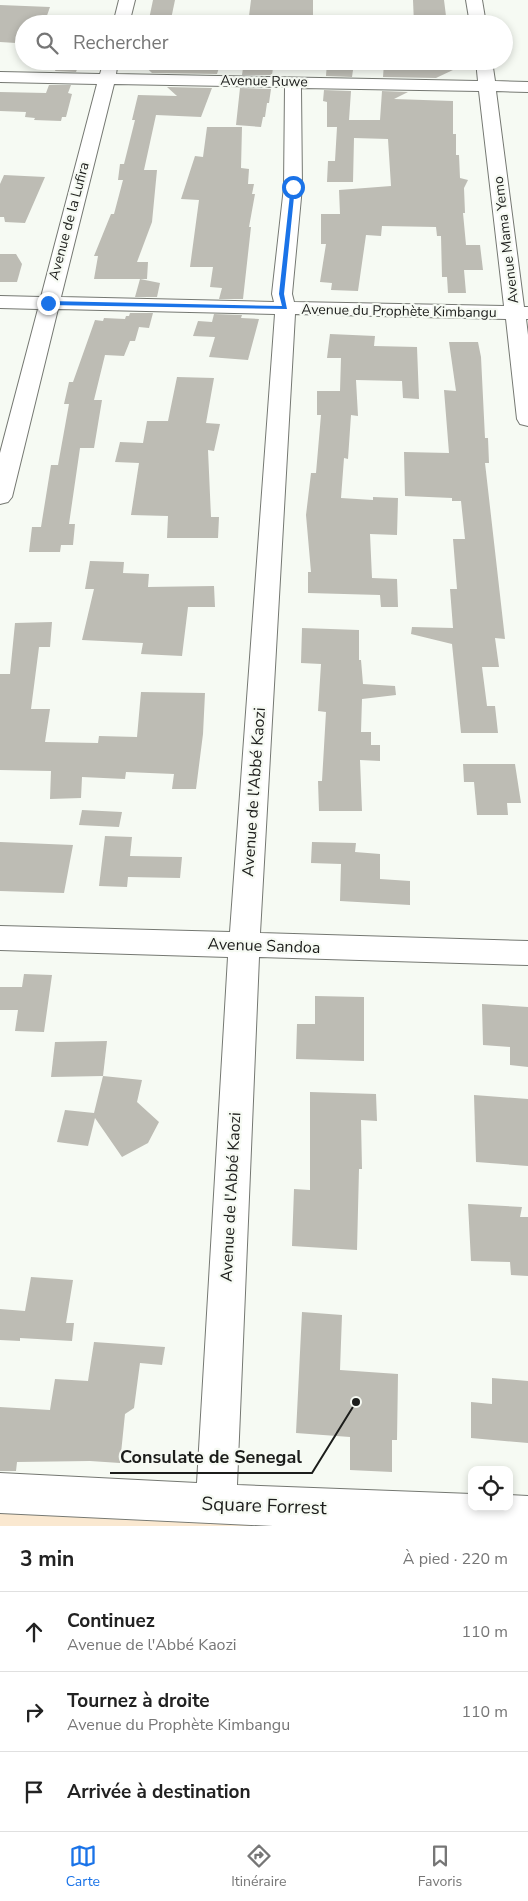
<!DOCTYPE html>
<html lang="fr">
<meta charset="utf-8">
<style>
:root{--surface:#fff;--page:#f6f6f6;--text:#222;--muted:#767676;--line:#e0e0e0;--accent:#1a73e8}
body{margin:0;font-family:"Nunito Sans",sans-serif;background:var(--page);color:var(--text)}
.controls{position:absolute;right:15px;bottom:15px;display:grid;overflow:hidden;border-radius:10px;box-shadow:0 2px 8px #0003}
.controls button{width:45px;height:45px;display:grid;place-items:center;padding:0;border:0;border-bottom:1px solid var(--line);background:var(--surface);color:var(--text);font:25px sans-serif}
.stop{position:absolute;width:15px;height:15px;margin:-11px;border:4px solid #1a73e8;border-radius:50%;background:#fff}
.stop.end{background:#1a73e8;border-color:#fff;box-shadow:0 1px 5px #0008}
.list{margin:0;padding:0;list-style:none}
h2{display:flex;justify-content:space-between;align-items:center;height:65px;margin:0;padding:0 20px;font-size:21px}
h2 small{font-size:16px;font-weight:400;color:var(--muted)}
.list li{display:grid;grid-template-columns:32px 1fr auto;gap:15px;align-items:center;box-sizing:border-box;height:80px;padding:0 20px;border-top:1px solid var(--line)}
.list b{display:block;font-size:19px;white-space:nowrap}
.list p{margin:0;font-size:16px;white-space:nowrap;color:var(--muted)}
.list em{font-size:16px;font-style:normal;color:var(--muted)}
.icon{flex:none;width:28px;height:28px;fill:none;stroke:currentColor;stroke-width:2;stroke-linecap:round;stroke-linejoin:round}
.map{position:relative;flex:none;width:528px;height:1526px;overflow:hidden}
.search{position:absolute;background:var(--surface);box-shadow:0 2px 8px #0003;left:15px;right:15px;top:15px;height:55px;display:flex;align-items:center;gap:12px;box-sizing:border-box;padding:0 18px;border-radius:28px;color:var(--muted);font-size:19px}
.sheet{height:305px;background:var(--surface)}
nav{display:flex;justify-content:space-around;align-items:center;box-sizing:border-box;height:70px;border-top:1px solid var(--line);background:var(--surface);font-size:14px;color:var(--muted)}
nav a{display:grid;justify-items:center;gap:2px}
nav .on{color:var(--accent)}
.map>svg:first-child{display:block}
.green{fill:#fae8d0}
.building{fill:#bdbcb4}
.lines{fill:none;stroke-linecap:round;stroke-linejoin:round}
.minor-casing{stroke:#757872;stroke-width:2}
.minor{fill:#fff;fill-rule:evenodd}
.route{fill:#1a73e8}
.labels{text-anchor:middle;dominant-baseline:central;stroke-width:4.5;stroke-linejoin:round;paint-order:stroke}
.far-street-label{font-size:14px;fill:#1c1d1b;stroke:#f6faf3}
.street-label{font-size:16px;fill:#1c1d1b;stroke:#f6faf3}
.near-street-label{font-size:19px;fill:#1c1d1b;stroke:#f6faf3}
.leader{fill:none;stroke:#1c1d1b;stroke-width:2}
.callout-dot{fill:#1c1d1b;stroke:#f6faf3;stroke-width:2}
.callout-label{font-size:18px;text-anchor:middle;font-weight:bold;fill:#1c1d1b;stroke:#f6faf3;stroke-width:4.5;stroke-linejoin:round;paint-order:stroke}
</style>
<div class="map">
<svg width="528" height="1526" viewBox="0 0 528 1526">
<rect width="100%" height="100%" fill="#f6faf3"/>
<polygon class="green" points="0,1512 360,1526 0,1526"/>
<g class="building">
<polygon points="153,0 175,0 170,24 148,24"/>
<polygon points="251,0 313,0 313,24 248,24"/>
<polygon points="413,0 444,0 447,24 414,24"/>
<polygon points="0,5 50,7 44,24 24,24 24,41 17,41 16,43 0,42"/>
<polygon points="59,61 80,61 76,72 55,71"/>
<polygon points="139,61 221,61 217,74 152,73"/>
<polygon points="244,61 274,61 272,75 242,75"/>
<polygon points="425,61 472,61 436,78 383,77 384,63 419,64"/>
<polygon points="327,62 354,63 352,77 326,76"/>
<polygon points="49,85 71,85 68,93 72,94 66,117 62,117 61,121 34,120 35,118 25,117 26,112 0,111 0,92 46,93"/>
<polygon points="167,87 212,88 201,117 156,115 144,170 157,170 152,222 137,262 148,262 147,279 140,279 160,283 157,297 135,297 140,279 94,279 98,256 94,256 111,214 114,214 123,180 118,180 120,164 124,164 135,120 132,120 138,95 177,96"/>
<polygon points="240,88 271,89 269,103 267,103 265,117 263,117 261,127 236,125"/>
<polygon points="324,90 351,91 349,120 380,120 382,91 408,92 394,99 453,101 453,134 456,134 456,155 459,155 460,178 468,180 464,188 465,213 463,213 466,245 480,245 483,270 464,270 466,293 448,293 447,277 442,277 441,236 437,236 436,227 382,226 381,236 366,235 358,291 331,290 332,283 320,282 326,244 321,244 321,214 340,214 339,190 391,186 388,139 354,138 353,182 327,182 328,161 335,161 337,127 327,127 327,102 323,101"/>
<polygon points="207,127 242,127 241,168 249,169 248,184 254,184 252,194 255,194 249,227 251,227 243,299 219,299 222,288 210,287 213,267 190,267 199,200 181,199 195,156 203,157"/>
<polygon points="4,175 45,177 25,223 5,222 4,217 0,217 0,184"/>
<polygon points="0,254 16,254 22,264 17,282 0,282"/>
<polygon points="130,313 153,313 149,328 139,327 135,341 130,341 124,356 105,355 94,400 102,400 94,448 80,448 69,524 75,524 73,545 61,545 60,552 29,552 32,527 41,527 51,465 58,465 69,404 64,404 69,382 73,382 95,320 103,321 104,318 125,319 126,316 129,316"/>
<polygon points="214,314 242,315 241,318 259,319 248,360 209,357 215,337 193,336 198,321 212,322"/>
<polygon points="330,334 375,336 374,346 417,347 419,399 403,398 402,381 356,380 358,416 351,415 348,459 344,458 341,498 373,500 373,497 398,498 397,535 370,534 372,578 397,579 398,607 381,607 380,595 308,593 308,572 311,572 306,515 311,473 316,473 321,415 317,415 317,391 340,391 341,358 327,358"/>
<polygon points="449,342 478,342 481,357 485,438 488,438 489,463 485,463 505,639 495,638 499,667 482,667 487,706 495,706 498,733 461,733 452,644 411,634 412,627 453,628 450,589 457,589 453,539 465,539 461,501 452,501 452,498 405,496 404,452 449,453 444,390 456,391"/>
<polygon points="177,377 214,378 206,423 220,424 214,451 208,450 211,517 219,517 218,538 167,538 168,516 131,515 139,463 115,462 120,442 143,443 147,421 168,421"/>
<polygon points="90,561 124,562 123,573 149,574 148,587 214,586 215,607 188,607 182,656 141,654 143,643 82,640 94,589 85,589"/>
<polygon points="52,622 50,647 39,647 31,709 50,709 45,742 98,743 99,736 137,737 141,692 205,693 203,734 196,789 172,789 174,774 126,772 125,779 82,777 81,798 50,799 51,771 0,770 0,674 10,674 15,623"/>
<polygon points="302,628 359,630 359,660 361,660 363,684 395,686 396,695 362,699 361,732 371,732 371,745 380,745 380,761 360,760 362,811 319,811 318,781 322,781 326,712 318,711 321,664 301,663"/>
<polygon points="463,764 515,764 521,803 507,803 508,815 477,815 474,782 464,782"/>
<polygon points="82,810 122,812 119,827 79,825"/>
<polygon points="105,836 132,837 130,856 182,857 180,878 128,877 127,887 99,886"/>
<polygon points="0,842 73,845 64,893 0,891"/>
<polygon points="312,842 356,843 355,852 380,854 380,879 410,881 410,905 340,901 341,864 311,863"/>
<polygon points="24,974 52,975 44,1032 15,1031 18,1010 0,1010 0,987 22,987"/>
<polygon points="315,996 364,997 364,1061 296,1059 297,1024 315,1024"/>
<polygon points="482,1004 528,1007 528,1067 510,1065 510,1047 483,1045"/>
<polygon points="107,1041 103,1076 51,1077 55,1042"/>
<polygon points="103,1076 142,1080 137,1102 159,1122 148,1143 122,1157 95,1118 88,1146 57,1142 65,1110 94,1113"/>
<polygon points="310,1092 376,1094 377,1121 361,1120 362,1169 359,1169 357,1250 292,1246 294,1189 310,1190"/>
<polygon points="474,1095 528,1099 528,1166 476,1162"/>
<polygon points="468,1204 522,1207 520,1217 528,1217 528,1276 511,1275 510,1262 471,1261"/>
<polygon points="31,1277 73,1280 66,1323 74,1323 72,1341 20,1338 20,1341 0,1340 0,1309 25,1311"/>
<polygon points="302,1312 342,1315 340,1370 398,1374 397,1440 392,1440 392,1472 350,1470 350,1437 296,1433"/>
<polygon points="94,1342 165,1347 162,1365 140,1363 134,1408 125,1414 120,1463 90,1461 17,1462 16,1471 0,1471 0,1407 50,1410 55,1379 88,1381"/>
<polygon points="492,1378 528,1381 528,1443 471,1438 471,1402 492,1404"/>
</g>
<g class="lines">
<g class="minor-casing">
<g id="minor">
<polygon points="119,0 135,0 129,24 113,24"/>
<polygon points="466,0 482,0 486,24 470,24"/>
<path d="M104,61H118L116,74L478,81L476,61H492L495,81L528,82V92L496,91L524,307H528V319H526L528,335V426L520,424L517,419L506,319L295,314L260,933L528,941V965L259,957L237,1485L472,1494V1507H509V1495L528,1496V1526H273L0,1513V1473L197,1483L228,957L0,950V926L230,932L275,314L58,309L12,497L8,502L0,504V453L38,309L0,308V296L41,297L97,84L0,82V72L100,74ZM114,84L285,87L284,187L272,294L274,302L61,297ZM301,88L479,91L504,306L294,302L292,294L302,187Z"/>
</g>
</g>
<use href="#minor" class="minor"/>
</g>
<polygon class="route" points="291,185 295,187 284,294 287,309 48,305 45,303 48,301 282,306 279,294"/>
<g class="labels">
<g class="far-street-label">
<text transform="translate(264 81) rotate(1)">Avenue Ruwe</text>
<text transform="translate(69 221) rotate(-75)">Avenue de la Lufira</text>
<text transform="translate(506 240) rotate(-97)">Avenue Mama Yemo</text>
<text transform="translate(399 311) rotate(1)">Avenue du Prophète Kimbangu</text>
</g>
<g class="street-label">
<text transform="translate(254 792) rotate(-86)">Avenue de l'Abbé Kaozi</text>
<text transform="translate(264 946) rotate(2)">Avenue Sandoa</text>
<text transform="translate(231 1197) rotate(-87)">Avenue de l'Abbé Kaozi</text>
</g>
<g class="near-street-label">
<text transform="translate(264 1506) rotate(2)">Square Forrest</text>
</g>
</g>
<path class="leader" d="M356 1402L312 1473H110"/>
<circle class="callout-dot" cx="356" cy="1402" r="5"/>
<g class="callout-label">
<text x="211" y="1463">Consulate de Senegal</text>
</g>
</svg>
<div class="controls">
<button><svg class="icon" aria-label="locate" viewBox="0 0 24 24"><circle cx="12" cy="12" r="6"/><path d="M12 2v4M12 18v4M2 12h4M18 12h4"/></svg></button>
</div>
<div class="stop" style="left:293px;top:187px"></div>
<div class="stop end" style="left:48px;top:303px"></div>
<div class="search"><svg class="icon" aria-label="search" viewBox="0 0 24 24"><circle cx="10" cy="10" r="6"/><path d="M15 15l6 6"/></svg>Rechercher</div>
</div>
<section class="sheet">
<h2>3 min<small>À pied · 220 m</small></h2>
<ul class="list">
<li><svg class="icon" aria-label="ahead" viewBox="0 0 24 24"><path d="M12 20V5M6 11l6-6 6 6"/></svg><div><b>Continuez</b><p>Avenue de l'Abbé Kaozi</p></div><em>110 m</em></li>
<li><svg class="icon" aria-label="right" viewBox="0 0 24 24"><path d="M7 20v-9h11M14 6l5 5-5 5"/></svg><div><b>Tournez à droite</b><p>Avenue du Prophète Kimbangu</p></div><em>110 m</em></li>
<li><svg class="icon" aria-label="arrive" viewBox="0 0 24 24"><path d="M6 21V4h12l-3 4 3 4H6"/></svg><div><b>Arrivée à destination</b></div></li>
</ul>
</section>
<nav>
<a class="on"><svg class="icon" aria-label="map" viewBox="0 0 24 24"><path d="M3 6l6-2 6 2 6-2v14l-6 2-6-2-6 2zM9 4v14M15 6v14"/></svg>Carte</a>
<a><svg class="icon" aria-label="directions" viewBox="0 0 24 24"><path d="M12 3l9 9-9 9-9-9zM9 14v-3h6M13 9l2 2-2 2"/></svg>Itinéraire</a>
<a><svg class="icon" aria-label="saved" viewBox="0 0 24 24"><path d="M7 4h10v16l-5-4-5 4z"/></svg>Favoris</a>
</nav>
